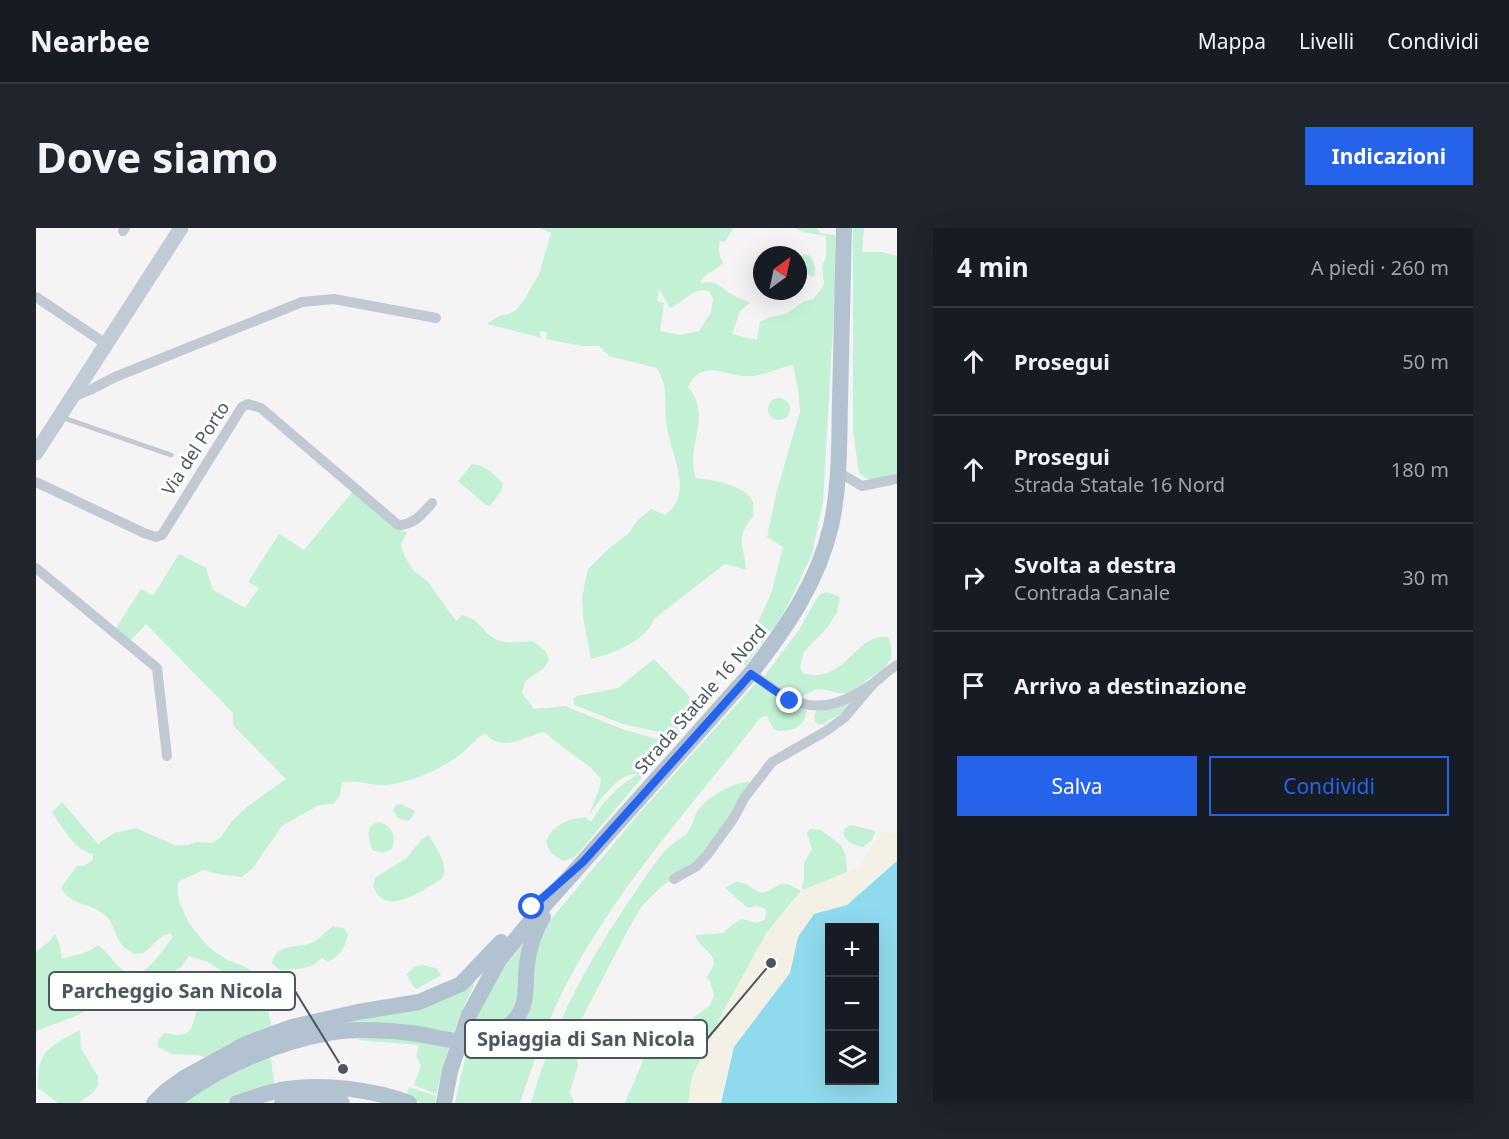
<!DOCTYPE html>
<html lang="it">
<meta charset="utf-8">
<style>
:root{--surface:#171b24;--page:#20242c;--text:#f1f3f6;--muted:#9ea1a6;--line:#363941;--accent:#2563eb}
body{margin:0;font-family:"Noto Sans",sans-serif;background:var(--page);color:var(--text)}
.controls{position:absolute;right:18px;bottom:18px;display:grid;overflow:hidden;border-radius:0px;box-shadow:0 6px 24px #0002}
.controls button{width:54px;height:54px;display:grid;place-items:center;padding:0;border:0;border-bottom:2px solid var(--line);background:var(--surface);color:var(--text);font:30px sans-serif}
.compass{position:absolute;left:717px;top:18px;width:54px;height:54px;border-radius:50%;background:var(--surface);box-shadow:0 6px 24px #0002;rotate:33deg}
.stop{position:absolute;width:18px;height:18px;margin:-14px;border:4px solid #2563eb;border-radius:50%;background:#fff}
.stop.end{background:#2563eb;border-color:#fff;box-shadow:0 2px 6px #0008}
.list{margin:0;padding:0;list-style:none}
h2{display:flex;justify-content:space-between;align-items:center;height:78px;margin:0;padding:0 24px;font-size:26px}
h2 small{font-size:20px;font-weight:400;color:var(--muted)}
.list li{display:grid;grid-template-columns:39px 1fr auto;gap:18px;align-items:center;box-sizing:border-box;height:108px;padding:0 24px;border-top:2px solid var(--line)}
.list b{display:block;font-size:22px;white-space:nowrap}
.list p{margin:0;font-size:20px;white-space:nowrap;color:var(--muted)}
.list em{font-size:20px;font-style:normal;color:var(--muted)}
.actions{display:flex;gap:12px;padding:18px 24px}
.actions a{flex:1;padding:14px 0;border:2px solid var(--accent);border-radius:0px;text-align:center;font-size:21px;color:var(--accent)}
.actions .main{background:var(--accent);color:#fff}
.icon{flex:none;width:33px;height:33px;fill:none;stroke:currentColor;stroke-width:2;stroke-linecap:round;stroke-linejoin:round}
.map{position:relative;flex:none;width:861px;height:875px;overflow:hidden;border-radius:0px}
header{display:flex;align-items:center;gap:36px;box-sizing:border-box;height:84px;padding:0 30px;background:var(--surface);border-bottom:2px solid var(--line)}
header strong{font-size:28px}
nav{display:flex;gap:33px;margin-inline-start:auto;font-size:21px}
.intro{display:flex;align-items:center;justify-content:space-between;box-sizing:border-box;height:144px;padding:0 36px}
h1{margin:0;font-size:42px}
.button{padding:15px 27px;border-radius:0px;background:var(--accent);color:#fff;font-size:21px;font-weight:700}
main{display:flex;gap:36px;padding:0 36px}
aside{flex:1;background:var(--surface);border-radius:0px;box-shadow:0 6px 24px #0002}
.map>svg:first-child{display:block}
.green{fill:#c3f1d5;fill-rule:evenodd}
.sand{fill:#f5f0e5}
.water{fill:#90daee;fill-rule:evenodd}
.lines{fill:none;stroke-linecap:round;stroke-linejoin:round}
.lane{stroke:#c1cad2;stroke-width:5}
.street{stroke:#c1cad2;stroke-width:10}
.secondary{stroke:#c1cbd6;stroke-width:15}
.primary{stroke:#b3c2d1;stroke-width:16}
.primary-bridge{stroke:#b3c2d1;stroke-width:16}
.route{stroke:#2563eb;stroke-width:8}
.labels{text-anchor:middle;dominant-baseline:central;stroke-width:6;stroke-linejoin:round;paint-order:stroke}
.street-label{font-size:18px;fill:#4a5661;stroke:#fff}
.leader{fill:none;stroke:#4a5661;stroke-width:2}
.callout-dot{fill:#4a5661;stroke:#fff;stroke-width:2}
.callout{fill:#fff;stroke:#4a5661;stroke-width:2}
.callout-label{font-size:20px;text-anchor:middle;font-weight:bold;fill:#4a5661}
</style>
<header>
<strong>Nearbee</strong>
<nav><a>Mappa</a><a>Livelli</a><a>Condividi</a></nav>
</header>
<div class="intro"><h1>Dove siamo</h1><a class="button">Indicazioni</a></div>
<main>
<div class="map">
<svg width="861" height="875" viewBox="0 0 861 875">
<rect width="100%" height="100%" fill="#f5f3f3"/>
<g class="green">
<path d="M504,0H697L689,14L684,13C682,21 683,28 687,34C681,44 668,43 664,56C678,50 684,59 695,66C701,70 708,71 714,75L704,83L696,106L721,112L724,94L733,89L750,86L767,74L777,71L785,62L788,55L786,38L790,29V8L767,4L759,0H781L784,5L799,7L800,46L787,274L776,326L754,373L742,394L709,438L705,430L735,366L747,319L731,309L740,266L764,183L762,161L757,137C742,140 730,147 715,148C690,150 667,128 652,159C678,189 648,219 660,250C675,252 711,257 717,274C718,278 717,285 717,289C697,313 709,316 710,342L689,336L619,390C610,413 578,425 555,431L547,388L546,369L552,341L571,322L592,306L601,293L615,281L629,287C659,265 635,228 631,199C627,175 634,164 621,140L573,128L563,118H546L510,111L511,104L503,103L506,110L451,96L463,88L473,86L480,82L488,72L503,46L515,5ZM623,61L634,80C649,75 655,59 673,63L677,70L675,84L663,103L644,107L624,103L628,75L621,73Z"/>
<path d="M817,0H828L826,24H847L861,28V248C848,251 834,256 823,245L817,202Z"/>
<path d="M769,26L774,28C778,35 782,42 777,49L762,41V30Z"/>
<circle cx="743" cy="181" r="11"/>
<path d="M436,236C447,236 459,247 467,255L465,263L454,278L450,277L422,253Z"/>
<path d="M319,261C334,276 350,299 371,304L365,317L369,329L377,342L392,354L420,393L426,387C442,392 440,395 452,406C464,418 482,414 497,413L510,424L513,432L508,440L489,453L486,465L498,481L529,478L586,501L635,515L546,621L537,630L527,633L514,624L510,614C515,597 533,591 549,589L555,594C566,574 582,558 602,546C582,544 565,572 553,586L563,562L565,551L554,539L520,514L508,504C488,508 466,526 449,505C439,511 431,522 421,529C403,542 379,552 357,556C340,560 324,551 306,554L304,568L297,576L283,577L246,598L216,641L206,649L181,646L168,642L143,653C135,679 168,720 190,731C200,736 212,738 219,746C231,760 231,786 237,803L174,831L162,827L136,826L122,819V813L128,805C155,810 154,805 161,782C165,781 172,781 176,779C185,775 192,760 201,753L172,734L153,728L145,739L104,766L78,770L60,777L40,788L0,803V724L14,713L19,706L24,717L26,731C41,726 50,727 61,717C75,726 82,743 98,749C116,740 124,725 137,709L134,705L126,708L108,725L98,726C94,723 88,720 86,717C79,709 78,694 69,687C55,675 35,678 25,660L41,638H48L57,632V626C37,621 27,600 16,584L26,574L62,616L78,605L100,600L138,617H151L160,614L176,615L184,610L196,593L212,578L250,551L197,497V485L110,396L93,414L79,402L105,361L117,368L143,326L170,340L177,362L209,380L223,360L212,354L243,306L268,322Z"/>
<path d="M791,364L804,369L801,384L791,400L768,424L764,440L768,446C774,446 781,448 787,446C814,441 823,406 852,409C861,431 852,439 834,450C826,455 820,463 811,465C799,467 790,459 779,462C770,465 768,470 758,471L727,450L763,402L779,373L785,366Z"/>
<polygon points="618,431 666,482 642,508 587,496 538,477 537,471 541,468 582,460"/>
<path d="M720,455L771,480C770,498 758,503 742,503L737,500L731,488L725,489C658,575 584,656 533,751C512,790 498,833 484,875H419L432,818L474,803L508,700L600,589Z"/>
<polygon points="828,461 809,483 787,496 783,497 779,494 778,487 782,480"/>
<path d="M713,553L714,558L672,623L625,659L606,678L594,698L544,794L549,797L539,812L542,837L534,864L538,875H495C515,804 548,740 589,679C602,660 614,640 629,623C635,616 643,612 650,606C656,600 656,594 660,586C669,569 695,556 713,553Z"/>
<polygon points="365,576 379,583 377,588 372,593 362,590 357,582 360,577"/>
<path d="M343,594C356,597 361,609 356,621L347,625L336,622C333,610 328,598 343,594Z"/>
<path d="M815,597L840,603L836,612L827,619C817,617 812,615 807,606L808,601Z"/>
<polygon points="774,601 785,602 806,618 810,629 811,644 767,662 766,658 768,651 768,635 776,621 771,605"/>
<path d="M393,607C400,620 412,634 407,650C389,660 348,693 337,657L340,649L371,630L385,612Z"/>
<path d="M700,654C711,654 714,660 723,664C733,667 741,654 751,656C756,657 761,661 765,663L731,704L687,784L656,849L652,875H589L608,830L642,823L653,807L657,790L674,777L678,768L674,753L670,749C690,726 666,726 659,707L687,705L697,696L706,691L720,695L729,692L730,681L721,678L712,680L689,660Z"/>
<path d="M297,698L308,700L312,707C309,719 304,728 292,734L286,730C273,743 263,740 245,742L236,736C239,714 262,721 278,714C285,710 290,703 297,698Z"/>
<polygon points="497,703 487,762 466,802 434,812 440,795 438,794 461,748"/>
<polygon points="385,737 400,740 405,747 381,761 378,759 370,746 380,738"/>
<polygon points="438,754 438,758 429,776 416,810 326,801 199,826"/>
<path d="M44,802L45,820L62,849V857L58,864L43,875H22L2,860C0,822 15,818 44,802Z"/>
<polygon points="326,809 359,810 413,819 400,866 378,857 385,838 380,828 383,817 322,812"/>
<polygon points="234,826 239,858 196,870 187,875 142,875"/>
<polygon points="373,859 400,868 399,875 385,875 370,868"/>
</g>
<polygon class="sand" points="861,601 861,636 811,677 778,686 762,709 754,745 698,819 683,875 652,875 656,849 687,784 731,704 765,663 822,640 845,604 858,606"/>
<path class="water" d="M861,633V875H685L698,819L754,745L762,709L778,686L811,677ZM794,700H838V852H794Z"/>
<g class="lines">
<polyline class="lane" points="25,189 135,227"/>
<g class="street">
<polyline points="87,3 89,0"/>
<polyline points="0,69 70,116"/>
<polyline points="37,169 54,162 79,149 266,74 298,71 400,90"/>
<polyline points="802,244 826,258 861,251"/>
<path d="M0,254L108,305L120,309L126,307L206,179L212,176L225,180L362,297C378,297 386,286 396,275"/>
<polyline points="0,340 121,440 131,528"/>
<path d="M715,445C761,480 784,491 835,457C844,451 852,442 861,437"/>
<polyline points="638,651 661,638 671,627 697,591 709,569 736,534 790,503 808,490 837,456"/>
</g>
<polyline class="secondary" points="0,225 145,0"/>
<g class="primary">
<path d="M433,787L463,732L498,689L715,445C750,400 782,354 795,298C804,257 803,215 804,174C805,116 807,58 808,0"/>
<polyline points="118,875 130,863 148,850 210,816 256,799 322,784 383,774 425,756 465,714"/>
<path d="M135,875C183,839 233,816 293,805C319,800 348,802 375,805C399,808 427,818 452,812C460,809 479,794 483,786C492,772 489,752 491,736C493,719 498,704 507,689"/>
<path d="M201,875C218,870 234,863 251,861C290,856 336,861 373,875"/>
<polyline points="246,875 271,873 306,875"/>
</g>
<polyline class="primary-bridge" points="408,875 414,843 433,787"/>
</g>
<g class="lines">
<polyline class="route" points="496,679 547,634 715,446 754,473"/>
</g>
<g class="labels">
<g class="street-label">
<text transform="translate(159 220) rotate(-57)">Via del Porto</text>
<text transform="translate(664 471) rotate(-49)">Strada Statale 16 Nord</text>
</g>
</g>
<path class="leader" d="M307 841L259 763M735 735L671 811"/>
<g class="callout-dot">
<circle cx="307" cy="841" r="6"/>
<circle cx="735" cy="735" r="6"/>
</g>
<g class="callout">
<rect x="13" y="744" width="246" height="38" rx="6"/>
<rect x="429" y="792" width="242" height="38" rx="6"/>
</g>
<g class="callout-label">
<text x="136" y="770">Parcheggio San Nicola</text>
<text x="550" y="818">Spiaggia di San Nicola</text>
</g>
</svg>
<div class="controls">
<button>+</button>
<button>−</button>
<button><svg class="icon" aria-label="layers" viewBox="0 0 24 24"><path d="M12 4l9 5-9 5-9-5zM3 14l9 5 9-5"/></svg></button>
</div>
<svg class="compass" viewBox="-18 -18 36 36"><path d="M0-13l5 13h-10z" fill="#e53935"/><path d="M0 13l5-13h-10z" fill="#9ea1a6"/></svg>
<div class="stop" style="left:496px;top:679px"></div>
<div class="stop end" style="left:754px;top:473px"></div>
</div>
<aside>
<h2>4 min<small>A piedi · 260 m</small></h2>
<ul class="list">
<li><svg class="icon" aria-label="ahead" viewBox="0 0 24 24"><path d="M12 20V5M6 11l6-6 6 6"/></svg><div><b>Prosegui</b></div><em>50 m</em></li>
<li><svg class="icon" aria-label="ahead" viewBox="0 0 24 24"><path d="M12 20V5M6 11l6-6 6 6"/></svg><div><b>Prosegui</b><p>Strada Statale 16 Nord</p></div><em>180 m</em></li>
<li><svg class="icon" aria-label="right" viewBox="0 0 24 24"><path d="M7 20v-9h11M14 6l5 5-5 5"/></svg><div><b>Svolta a destra</b><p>Contrada Canale</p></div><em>30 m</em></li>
<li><svg class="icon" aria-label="arrive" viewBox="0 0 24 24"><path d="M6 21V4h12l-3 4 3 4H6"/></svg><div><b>Arrivo a destinazione</b></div></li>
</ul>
<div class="actions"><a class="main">Salva</a><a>Condividi</a></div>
</aside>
</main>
